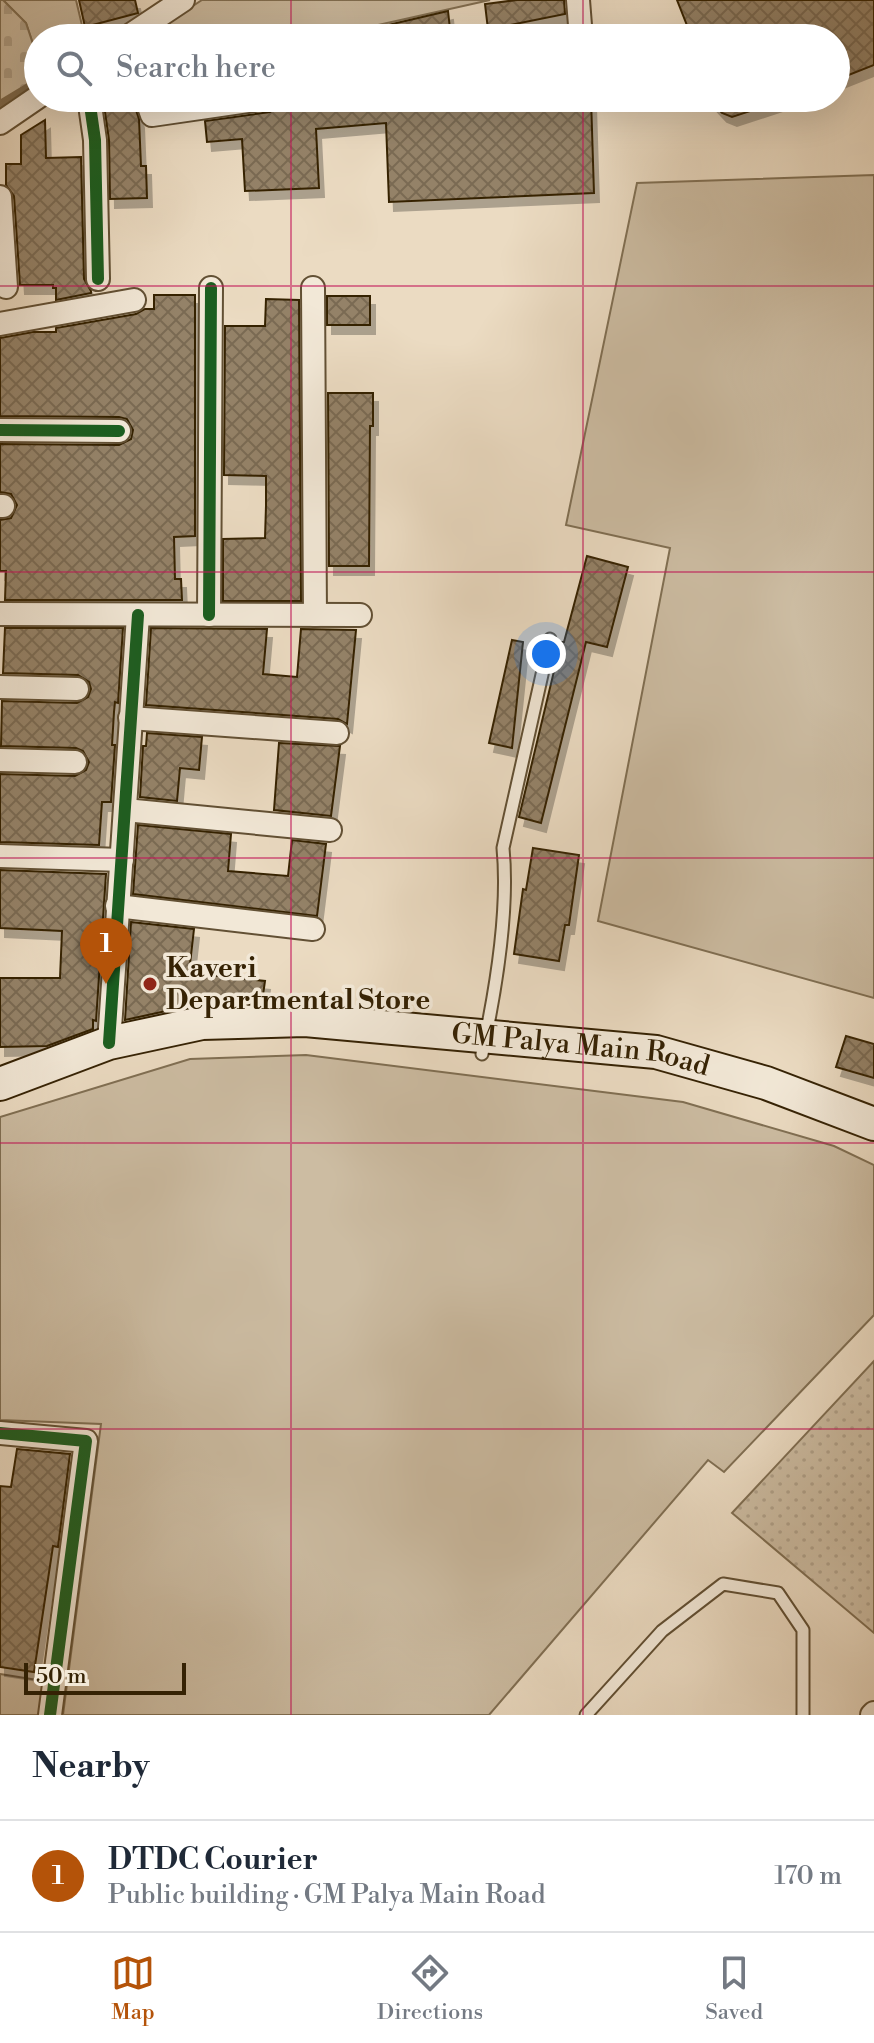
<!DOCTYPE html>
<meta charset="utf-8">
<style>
:root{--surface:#fff;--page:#f6f6f7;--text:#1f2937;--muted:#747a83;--line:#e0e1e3;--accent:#b45309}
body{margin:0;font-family:"Libre Bodoni",serif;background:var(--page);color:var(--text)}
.scale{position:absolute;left:24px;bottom:20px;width:162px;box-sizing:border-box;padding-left:8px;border:4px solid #352204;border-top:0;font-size:22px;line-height:28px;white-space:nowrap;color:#352204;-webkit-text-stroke:6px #f2e8d7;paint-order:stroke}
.you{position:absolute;left:546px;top:654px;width:28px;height:28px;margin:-20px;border:6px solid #fff;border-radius:50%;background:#1a73e8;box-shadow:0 0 0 12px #1a73e833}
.badge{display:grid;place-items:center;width:52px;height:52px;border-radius:50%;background:var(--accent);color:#fff;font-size:26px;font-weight:700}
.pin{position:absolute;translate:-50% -66px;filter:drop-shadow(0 2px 4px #0008)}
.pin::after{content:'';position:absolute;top:42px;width:28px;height:24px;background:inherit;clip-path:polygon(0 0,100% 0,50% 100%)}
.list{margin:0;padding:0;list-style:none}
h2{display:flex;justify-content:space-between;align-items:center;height:104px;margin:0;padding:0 32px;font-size:34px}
h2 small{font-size:26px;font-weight:400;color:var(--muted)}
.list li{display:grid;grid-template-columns:52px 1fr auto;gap:24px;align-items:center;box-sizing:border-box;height:112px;padding:0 32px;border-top:2px solid var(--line)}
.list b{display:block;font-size:30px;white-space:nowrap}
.list p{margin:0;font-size:26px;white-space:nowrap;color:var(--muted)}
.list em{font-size:26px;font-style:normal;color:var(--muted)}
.icon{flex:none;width:44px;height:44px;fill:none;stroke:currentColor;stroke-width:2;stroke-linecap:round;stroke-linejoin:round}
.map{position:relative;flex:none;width:874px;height:1715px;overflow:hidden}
.search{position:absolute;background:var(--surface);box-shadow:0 8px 32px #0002;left:24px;right:24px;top:24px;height:88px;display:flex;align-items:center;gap:20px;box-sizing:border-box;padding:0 28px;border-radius:44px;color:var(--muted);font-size:30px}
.sheet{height:216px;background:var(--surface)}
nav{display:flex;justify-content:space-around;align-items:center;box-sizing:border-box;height:112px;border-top:2px solid var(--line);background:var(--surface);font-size:22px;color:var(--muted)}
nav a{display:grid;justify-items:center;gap:4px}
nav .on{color:var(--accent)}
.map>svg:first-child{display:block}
.green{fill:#ccbca2;stroke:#806f53;stroke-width:2}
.cemetery{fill:url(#cemetery-stones);stroke:#806f53;stroke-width:2}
.park{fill:url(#park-dots);stroke:#806f53;stroke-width:2}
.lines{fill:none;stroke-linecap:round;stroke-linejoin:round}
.stream{stroke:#7d6b4f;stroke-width:6}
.building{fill:url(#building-cross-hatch);stroke:#352204;stroke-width:2;filter:url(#shadow)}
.service-casing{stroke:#625034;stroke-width:15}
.minor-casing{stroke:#625034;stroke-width:26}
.secondary-casing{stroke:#352204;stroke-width:36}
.service{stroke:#f2e8d7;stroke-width:11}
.minor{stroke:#f2e8d7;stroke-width:22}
.secondary{stroke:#f2e8d7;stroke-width:32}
.cycleway-casing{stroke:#f2e8d7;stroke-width:17}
.cycleway{stroke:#1b5e20;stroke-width:12}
.grid{fill:none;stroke:#c2185b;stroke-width:2;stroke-opacity:0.55}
.poi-dot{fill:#8f2418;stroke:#f2e8d7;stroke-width:3}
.labels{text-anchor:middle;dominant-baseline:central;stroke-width:7;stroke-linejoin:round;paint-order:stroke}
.poi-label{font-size:28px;font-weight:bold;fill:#352204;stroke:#f2e8d7;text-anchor:start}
.street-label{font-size:28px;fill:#352204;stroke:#f2e8d7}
</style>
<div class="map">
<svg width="874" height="1715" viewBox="0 0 874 1715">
<defs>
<pattern id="cemetery-stones" width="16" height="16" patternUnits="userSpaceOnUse" patternTransform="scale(2)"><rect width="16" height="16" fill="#ccbca2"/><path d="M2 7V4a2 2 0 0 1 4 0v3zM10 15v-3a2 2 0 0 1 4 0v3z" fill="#b0a18a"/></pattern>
<pattern id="park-dots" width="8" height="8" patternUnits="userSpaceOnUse" patternTransform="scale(2)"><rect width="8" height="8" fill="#ccbca2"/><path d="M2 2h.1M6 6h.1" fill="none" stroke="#b0a18a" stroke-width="1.8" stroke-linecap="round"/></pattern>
<pattern id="building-cross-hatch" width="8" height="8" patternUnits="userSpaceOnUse" patternTransform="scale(2)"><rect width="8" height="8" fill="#948267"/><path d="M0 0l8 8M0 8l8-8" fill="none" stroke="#7a6a53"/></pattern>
<filter id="shadow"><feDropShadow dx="5" dy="9" stdDeviation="0" flood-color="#0004"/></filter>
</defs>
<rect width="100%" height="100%" fill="#ebdbc2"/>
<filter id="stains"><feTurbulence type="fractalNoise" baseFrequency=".0025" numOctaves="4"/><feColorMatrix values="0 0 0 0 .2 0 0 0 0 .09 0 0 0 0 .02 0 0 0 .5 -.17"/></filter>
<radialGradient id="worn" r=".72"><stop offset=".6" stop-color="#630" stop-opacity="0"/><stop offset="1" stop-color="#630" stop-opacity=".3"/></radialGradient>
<g class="green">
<polygon points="3,0 76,0 85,38 38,38 38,59 26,23"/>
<polygon points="202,0 490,0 320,38 144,38"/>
<polygon points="874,175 874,998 598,921 670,548 566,525 637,183"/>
<polygon points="306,1055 683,1102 834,1146 874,1165 874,1315 724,1472 708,1460 489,1715 63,1715 101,1424 0,1420 0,1117 190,1059"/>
<polygon points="0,1674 44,1681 40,1715 0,1715"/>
</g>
<polygon class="cemetery" points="0,0 3,0 26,23 38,59 38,79 0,107"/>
<polygon class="park" points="874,1361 874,1633 732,1513"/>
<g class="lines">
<g class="stream">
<polyline points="108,38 122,30"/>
<polyline points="0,103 38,80"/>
</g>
</g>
<g class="building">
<polygon points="79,0 135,0 138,13 85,27"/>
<polygon points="517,0 564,0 565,14 505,26 506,38 489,38 485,4"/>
<polygon points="677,0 874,0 874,65 836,80 836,38 692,38"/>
<polygon points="448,11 451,38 359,38 358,32"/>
<polygon points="103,98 132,98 139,119 141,166 146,166 147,198 110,199 109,140"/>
<polygon points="335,98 591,98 594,193 389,202 386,123 316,129 319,188 245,191 242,139 207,142 205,121 270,112 281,105"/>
<polygon points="708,98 783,98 784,100 732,117 722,113"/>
<polygon points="45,120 46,158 81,157 84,279 91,291 91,293 56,300 56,288 53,288 53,285 20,285 14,196 6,185 6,164 21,164 21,135"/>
<polygon points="154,295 195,295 195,536 174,537 175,579 181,579 182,600 5,600 6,571 0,571 0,520 11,518 17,505 11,494 0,492 0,444 119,445 131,439 133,430 127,419 119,417 0,416 0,338 33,332 56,332 56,328 136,314 145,309 154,309"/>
<rect x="327" y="296" width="43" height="29"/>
<polygon points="266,299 299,300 301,601 223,601 223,539 265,538 266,506 266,476 224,475 225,326 265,326"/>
<polygon points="328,393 373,393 373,426 370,426 369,566 329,566"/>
<polygon points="587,556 628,567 607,647 586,642 541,823 519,817 561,642 564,642"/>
<polygon points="5,628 123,628 118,703 115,702 114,712 112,745 115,745 111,802 102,802 99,845 0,842 0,774 75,776 86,770 89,762 83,751 76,748 1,746 2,701 77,703 88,697 91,689 89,682 78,675 3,673"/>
<polygon points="151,628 267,629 263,674 297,677 301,629 356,630 347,724 338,719 146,705"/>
<polygon points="512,640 523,642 512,748 489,743"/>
<polygon points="147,733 202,737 199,770 180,768 177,801 140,797 143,746 146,746"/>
<polygon points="279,743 340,746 331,816 274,810"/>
<polygon points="138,825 231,834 228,871 288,876 292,840 326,844 317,916 133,894"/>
<polygon points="533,848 579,855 569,925 565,925 559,961 514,954 523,889 526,890"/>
<polygon points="0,870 106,874 96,1021 93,1020 93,1029 47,1046 0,1047 0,978 60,978 62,931 0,928"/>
<polygon points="131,922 194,929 189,973 265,981 262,1002 198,1004 125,1020"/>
<polygon points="846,1036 874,1044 874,1078 836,1067"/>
<polygon points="17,1449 70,1454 58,1547 53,1546 34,1672 0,1667 0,1486 11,1487"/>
</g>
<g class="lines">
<g class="service-casing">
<g id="service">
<path d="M482,1054C495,994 509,909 503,848L550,639"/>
<polyline points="586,1715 662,1631 723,1584 778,1593 803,1630 803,1715"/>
</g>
</g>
<g class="minor-casing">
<g id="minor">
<polyline points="578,0 581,38"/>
<polyline points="126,38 183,0"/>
<polyline points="89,98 95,140 98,279"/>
<polyline points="146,98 152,115 268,98"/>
<polyline points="0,123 38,97"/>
<polyline points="0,197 6,287"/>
<polyline points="313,288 315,615"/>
<polyline points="0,324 134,300"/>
<polyline points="0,430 119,431"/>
<polyline points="0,506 3,506"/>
<polyline points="0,614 360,615"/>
<polyline points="209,615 211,288"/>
<polyline points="0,687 77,689"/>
<polyline points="130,718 337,733"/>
<polyline points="0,760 75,762"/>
<polyline points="125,810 330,830"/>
<polyline points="0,856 122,860"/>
<polyline points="117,906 313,929"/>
<polyline points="109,1043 138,615"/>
<polyline points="0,1433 86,1441 50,1715"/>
<polyline points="872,1715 874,1713"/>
</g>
</g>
<g class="secondary-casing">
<g id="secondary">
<path id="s1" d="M0,1084L109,1043L202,1023L305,1020L656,1052L766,1083L874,1124"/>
</g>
</g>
<use href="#service" class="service"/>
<use href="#minor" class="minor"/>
<use href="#secondary" class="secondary"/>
<g class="cycleway-casing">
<g id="cycleway">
<polyline points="89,98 95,140 98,279"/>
<polyline points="0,430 119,431"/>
<polyline points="209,615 211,288"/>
<polyline points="109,1043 138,615"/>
<polyline points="0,1433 86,1441 50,1715"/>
</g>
</g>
<use href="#cycleway" class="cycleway"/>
</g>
<path class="grid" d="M291,0V38M583,0V38M291,98V1715M583,98V1715M0,286H874M0,572H874M0,858H874M0,1143H874M0,1429H874"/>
<circle class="poi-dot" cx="150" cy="984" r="8"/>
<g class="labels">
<g class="poi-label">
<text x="166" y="968">Kaveri<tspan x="166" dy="32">Departmental Store</tspan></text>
</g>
<g class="street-label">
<text stroke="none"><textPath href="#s1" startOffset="592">GM Palya Main Road</textPath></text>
</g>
</g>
<rect width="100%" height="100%" filter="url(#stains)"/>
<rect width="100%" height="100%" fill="url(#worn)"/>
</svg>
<div class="scale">50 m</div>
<div class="you"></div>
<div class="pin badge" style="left:106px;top:984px">1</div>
<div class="search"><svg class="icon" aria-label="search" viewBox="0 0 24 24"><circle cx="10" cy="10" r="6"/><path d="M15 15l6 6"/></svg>Search here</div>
</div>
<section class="sheet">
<h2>Nearby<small></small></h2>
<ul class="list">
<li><span class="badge">1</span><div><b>DTDC Courier</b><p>Public building · GM Palya Main Road</p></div><em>170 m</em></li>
</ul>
</section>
<nav>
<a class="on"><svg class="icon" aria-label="map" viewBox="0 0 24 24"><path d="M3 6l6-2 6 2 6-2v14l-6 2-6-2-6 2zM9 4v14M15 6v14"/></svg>Map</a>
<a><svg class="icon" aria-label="directions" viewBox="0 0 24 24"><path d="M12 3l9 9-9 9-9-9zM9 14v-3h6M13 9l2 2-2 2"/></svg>Directions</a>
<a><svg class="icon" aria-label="saved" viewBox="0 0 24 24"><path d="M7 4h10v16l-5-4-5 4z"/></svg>Saved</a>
</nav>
